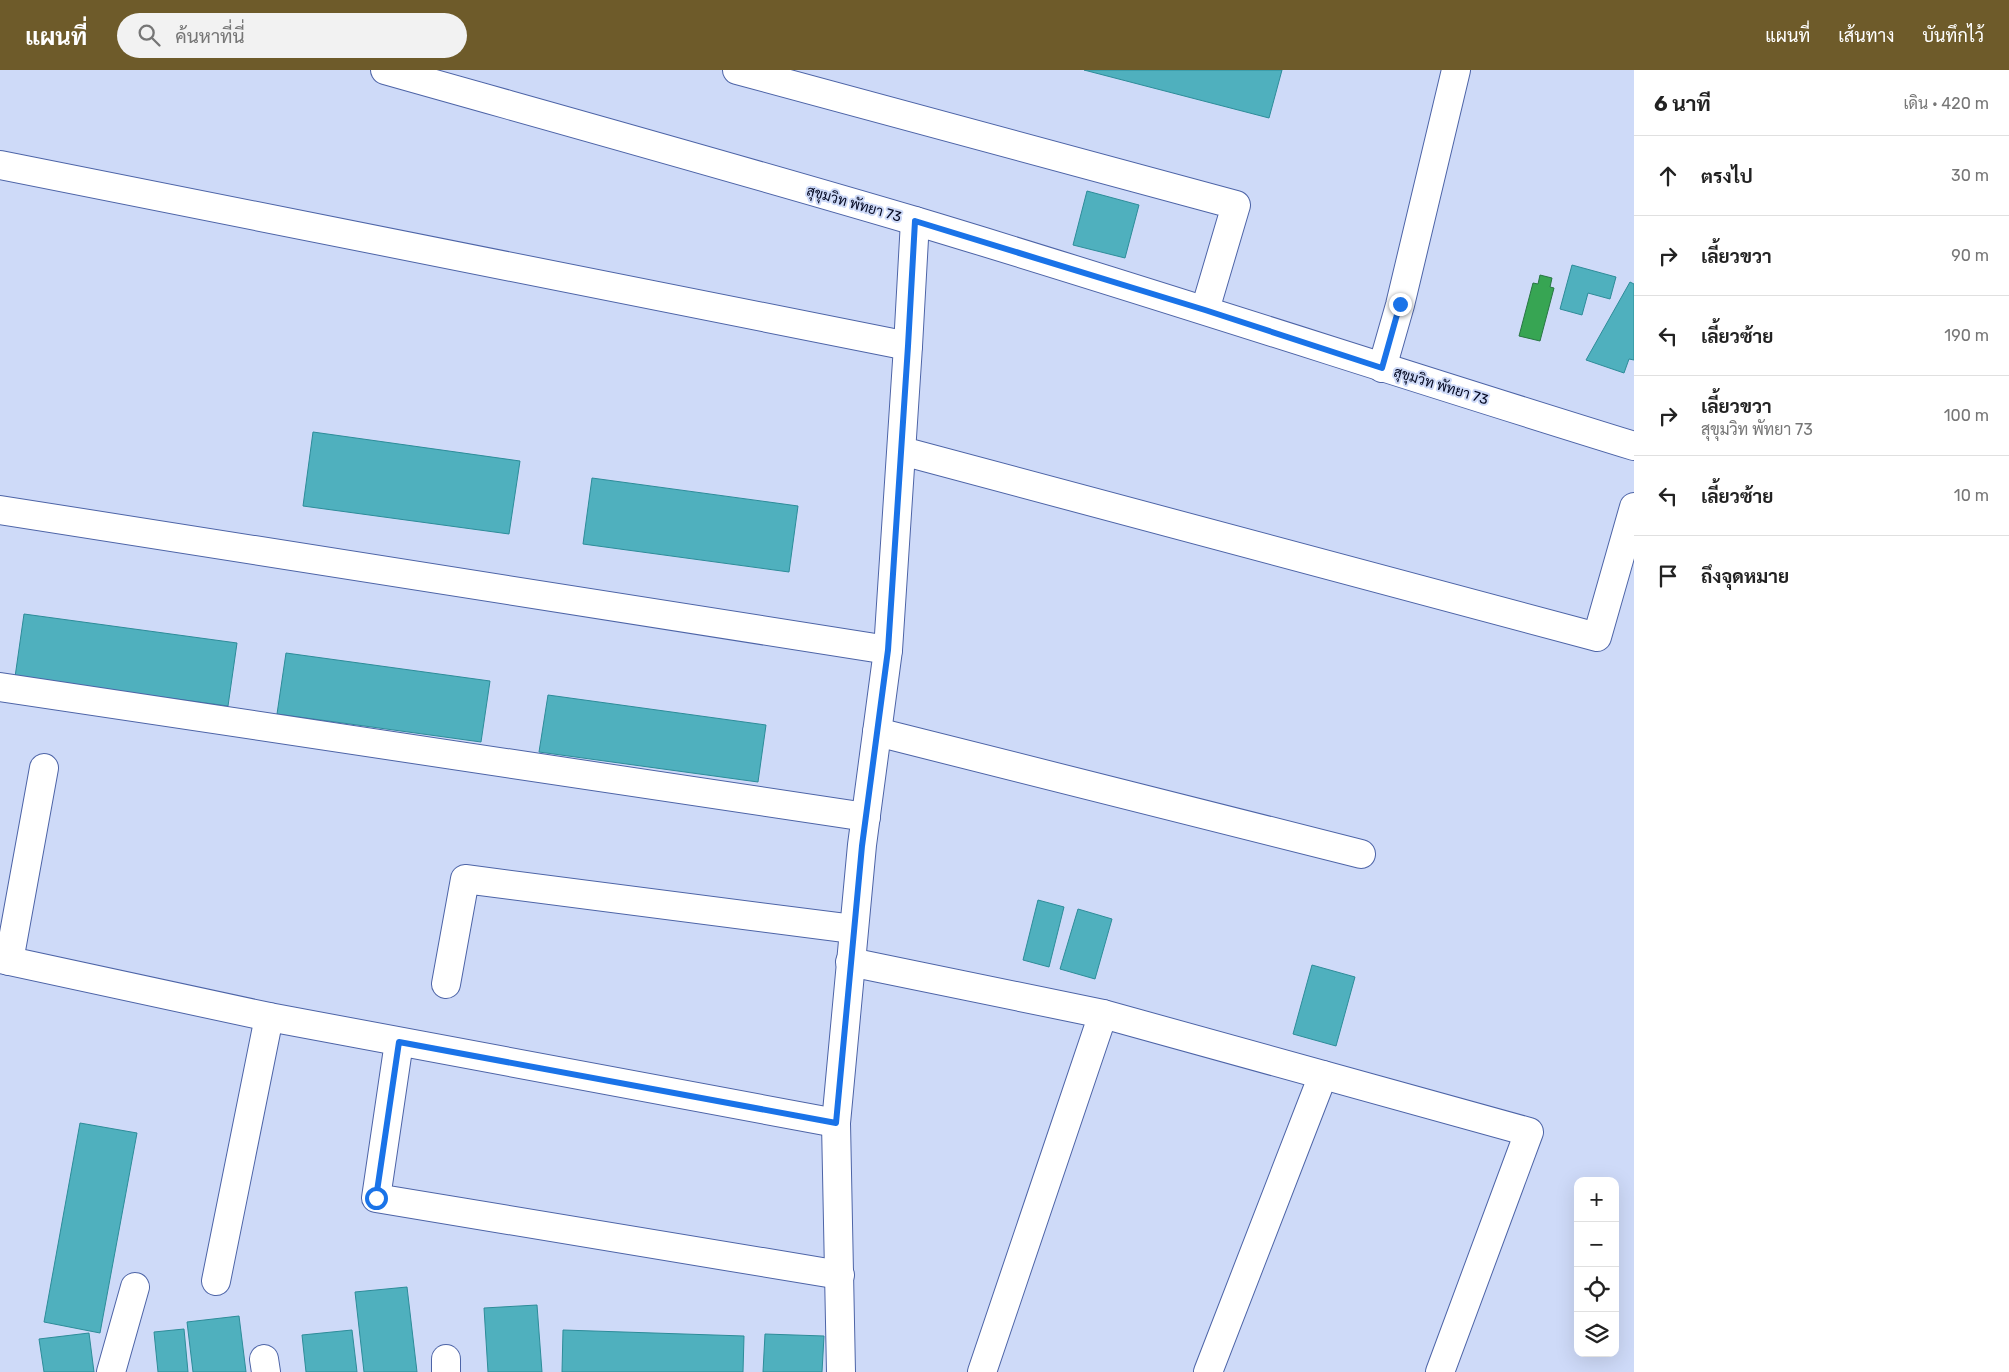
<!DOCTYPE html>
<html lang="th">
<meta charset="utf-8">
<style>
:root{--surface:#fff;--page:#f2f2f2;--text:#222;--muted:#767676;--line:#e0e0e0;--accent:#6e5b2a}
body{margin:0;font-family:Rubik,Sarabun,sans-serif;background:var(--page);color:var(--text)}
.controls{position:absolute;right:15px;bottom:15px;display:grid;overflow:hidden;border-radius:10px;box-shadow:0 5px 20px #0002}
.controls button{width:45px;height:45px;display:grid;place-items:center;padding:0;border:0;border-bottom:1px solid var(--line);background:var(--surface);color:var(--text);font:25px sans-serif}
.stop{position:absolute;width:15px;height:15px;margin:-11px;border:4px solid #1a73e8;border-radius:50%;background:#fff}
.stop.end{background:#1a73e8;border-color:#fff;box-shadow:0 1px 5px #0008}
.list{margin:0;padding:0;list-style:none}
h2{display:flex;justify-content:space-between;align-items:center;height:65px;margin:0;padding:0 20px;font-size:21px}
h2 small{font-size:16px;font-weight:400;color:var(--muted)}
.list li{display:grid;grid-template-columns:32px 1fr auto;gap:15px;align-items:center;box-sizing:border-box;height:80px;padding:0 20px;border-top:1px solid var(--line)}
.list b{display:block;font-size:19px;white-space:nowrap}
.list p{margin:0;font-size:16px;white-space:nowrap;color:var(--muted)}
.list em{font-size:16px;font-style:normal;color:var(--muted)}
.icon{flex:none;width:28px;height:28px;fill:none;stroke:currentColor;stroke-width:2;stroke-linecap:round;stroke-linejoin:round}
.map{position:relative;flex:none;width:1634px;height:1302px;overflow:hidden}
header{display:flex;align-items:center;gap:30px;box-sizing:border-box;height:70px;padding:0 25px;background:var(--accent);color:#fff}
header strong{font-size:24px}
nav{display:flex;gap:28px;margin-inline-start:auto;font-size:18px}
.search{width:350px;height:45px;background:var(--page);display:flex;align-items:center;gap:12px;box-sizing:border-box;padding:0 18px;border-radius:28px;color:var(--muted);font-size:19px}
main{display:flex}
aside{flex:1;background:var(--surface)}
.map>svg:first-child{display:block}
.water{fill:#37a553;stroke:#287644}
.building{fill:#4fb0be;stroke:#2d8c99}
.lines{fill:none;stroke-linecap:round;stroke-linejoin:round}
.minor-casing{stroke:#4d64a7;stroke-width:30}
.minor{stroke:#fff;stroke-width:28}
.route{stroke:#1a73e8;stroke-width:6}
.labels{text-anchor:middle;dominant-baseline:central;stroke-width:4;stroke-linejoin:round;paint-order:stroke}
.street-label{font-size:14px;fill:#040922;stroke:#cedaf8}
</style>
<header>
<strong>แผนที่</strong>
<div class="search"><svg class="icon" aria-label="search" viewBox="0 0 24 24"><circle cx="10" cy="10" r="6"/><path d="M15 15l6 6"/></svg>ค้นหาที่นี่</div>
<nav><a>แผนที่</a><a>เส้นทาง</a><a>บันทึกไว้</a></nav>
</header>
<main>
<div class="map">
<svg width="1634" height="1302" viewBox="0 0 1634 1302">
<rect width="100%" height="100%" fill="#cedaf8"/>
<polygon class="water" points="1540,205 1552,208 1550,217 1554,218 1540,271 1519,266 1533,213 1538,214"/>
<g class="building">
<polygon points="1084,0 1282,0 1269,48"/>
<polygon points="1087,121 1139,135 1125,188 1073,175"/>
<polygon points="1572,195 1616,207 1610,229 1588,223 1582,245 1560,239"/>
<polygon points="1630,212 1634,214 1634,290 1629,289 1624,303 1586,290"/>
<polygon points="313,362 520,391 509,464 303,436"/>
<polygon points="592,408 798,436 789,502 583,474"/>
<polygon points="24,544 237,573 228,636 15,607"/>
<polygon points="286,583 490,611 481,672 277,644"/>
<polygon points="548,625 766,655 758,712 539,682"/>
<polygon points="1038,830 1064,837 1049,897 1023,890"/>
<polygon points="1078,839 1112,849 1095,909 1060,899"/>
<polygon points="1312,895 1355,907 1336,976 1293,964"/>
<polygon points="80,1053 137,1063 100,1263 44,1252"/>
<polygon points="407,1217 417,1302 364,1302 355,1222"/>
<polygon points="537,1235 542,1302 488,1302 484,1238"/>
<polygon points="239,1246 246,1302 193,1302 187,1252"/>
<polygon points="184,1259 188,1302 158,1302 154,1262"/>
<polygon points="352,1260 357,1302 306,1302 302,1265"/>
<polygon points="563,1260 744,1266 743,1302 562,1302"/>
<polygon points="89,1263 94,1302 44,1302 39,1269"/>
<polygon points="765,1264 824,1266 822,1302 763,1302"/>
</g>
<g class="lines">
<g class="minor-casing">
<g id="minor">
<path d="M385,0C562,50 739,99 915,151C1155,223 1394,302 1634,376"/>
<polyline points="737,0 1236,135 1205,240"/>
<polyline points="0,95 908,276"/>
<polyline points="1382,298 1400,235 1456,0"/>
<polyline points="902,381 1597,567 1634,437"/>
<polyline points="0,440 888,580"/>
<polyline points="0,617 866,747"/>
<polyline points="877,662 1361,784"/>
<polyline points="0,889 269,947 836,1053"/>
<polyline points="9,891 44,698"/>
<polyline points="850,892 1103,944 1529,1062 1440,1302"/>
<polyline points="446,914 465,809 853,859"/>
<polyline points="399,972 376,1128 840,1205"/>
<polyline points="216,1211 269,947"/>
<polyline points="264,1289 266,1302"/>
<polyline points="446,1289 446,1302"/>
<polyline points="111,1302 135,1217"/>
<polyline points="841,1302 836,1053 862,775 888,580 908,276 915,151"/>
<polyline points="982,1302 1103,944"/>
<polyline points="1208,1302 1323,1005"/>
</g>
</g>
<use href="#minor" class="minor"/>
</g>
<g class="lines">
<polyline class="route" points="376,1128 399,972 836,1053 862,776 888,580 908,276 915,151 1205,240 1382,298 1400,234"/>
</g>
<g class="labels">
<g class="street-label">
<text transform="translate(854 134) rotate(16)">สุขุมวิท พัทยา 73</text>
<text transform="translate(1441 316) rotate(17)">สุขุมวิท พัทยา 73</text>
</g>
</g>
</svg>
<div class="controls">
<button>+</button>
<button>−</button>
<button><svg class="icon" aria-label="locate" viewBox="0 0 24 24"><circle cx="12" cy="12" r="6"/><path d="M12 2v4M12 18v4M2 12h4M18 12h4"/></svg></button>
<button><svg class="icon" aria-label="layers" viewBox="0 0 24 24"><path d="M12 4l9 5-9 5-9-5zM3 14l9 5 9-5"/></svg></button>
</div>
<div class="stop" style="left:376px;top:1128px"></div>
<div class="stop end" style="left:1400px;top:234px"></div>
</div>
<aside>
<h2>6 นาที<small>เดิน · 420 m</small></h2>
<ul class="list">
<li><svg class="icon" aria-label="ahead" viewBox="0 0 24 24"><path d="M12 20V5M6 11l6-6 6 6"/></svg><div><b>ตรงไป</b></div><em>30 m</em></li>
<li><svg class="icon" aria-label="right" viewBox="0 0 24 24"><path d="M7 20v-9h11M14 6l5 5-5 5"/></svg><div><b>เลี้ยวขวา</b></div><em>90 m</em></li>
<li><svg class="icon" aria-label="left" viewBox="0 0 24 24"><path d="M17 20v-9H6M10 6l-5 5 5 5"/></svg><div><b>เลี้ยวซ้าย</b></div><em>190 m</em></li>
<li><svg class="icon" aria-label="right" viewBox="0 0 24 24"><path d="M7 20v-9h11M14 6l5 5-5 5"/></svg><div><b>เลี้ยวขวา</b><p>สุขุมวิท พัทยา 73</p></div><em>100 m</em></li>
<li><svg class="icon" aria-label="left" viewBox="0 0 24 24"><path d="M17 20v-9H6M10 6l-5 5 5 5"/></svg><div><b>เลี้ยวซ้าย</b></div><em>10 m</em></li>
<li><svg class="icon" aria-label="arrive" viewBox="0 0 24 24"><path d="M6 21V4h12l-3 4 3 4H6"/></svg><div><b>ถึงจุดหมาย</b></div></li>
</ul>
</aside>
</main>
